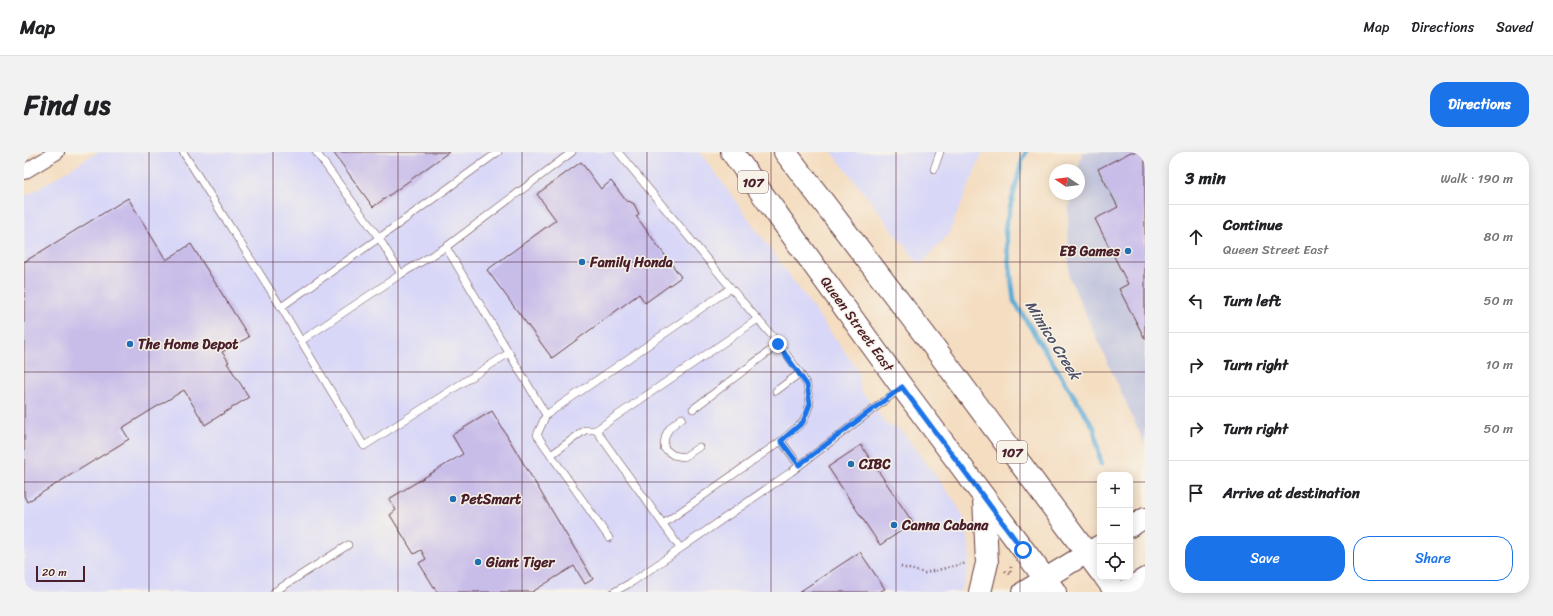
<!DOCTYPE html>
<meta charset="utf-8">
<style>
:root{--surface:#fff;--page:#f2f2f2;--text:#202124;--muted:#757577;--line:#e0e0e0;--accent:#1a73e8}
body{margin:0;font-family:Sriracha,sans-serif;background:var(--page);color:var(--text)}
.controls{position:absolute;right:12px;bottom:12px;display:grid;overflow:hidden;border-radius:8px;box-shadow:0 2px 10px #0003}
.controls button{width:36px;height:36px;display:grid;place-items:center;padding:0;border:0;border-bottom:1px solid var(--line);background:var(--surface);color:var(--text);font:20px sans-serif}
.compass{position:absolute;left:1025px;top:12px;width:36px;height:36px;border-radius:50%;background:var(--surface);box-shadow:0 2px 10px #0003;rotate:283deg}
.scale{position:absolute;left:12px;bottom:10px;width:49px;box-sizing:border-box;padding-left:4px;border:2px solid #4a1f2b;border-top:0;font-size:11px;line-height:14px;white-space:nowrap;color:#4a1f2b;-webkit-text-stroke:3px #f7f3e8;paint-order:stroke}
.stop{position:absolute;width:12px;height:12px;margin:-9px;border:3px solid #1a73e8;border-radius:50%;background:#fff}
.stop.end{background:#1a73e8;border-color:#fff;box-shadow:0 1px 4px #0008}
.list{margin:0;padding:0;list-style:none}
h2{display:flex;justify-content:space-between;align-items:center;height:52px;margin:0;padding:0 16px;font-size:17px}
h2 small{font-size:13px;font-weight:400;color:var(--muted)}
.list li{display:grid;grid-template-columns:26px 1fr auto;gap:12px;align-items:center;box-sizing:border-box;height:64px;padding:0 16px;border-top:1px solid var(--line)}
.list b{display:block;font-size:15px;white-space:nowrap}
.list p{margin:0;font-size:13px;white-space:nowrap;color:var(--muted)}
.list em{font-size:13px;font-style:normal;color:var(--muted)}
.actions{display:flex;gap:8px;padding:12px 16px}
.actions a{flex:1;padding:9px 0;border:1px solid var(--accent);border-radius:16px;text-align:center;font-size:14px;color:var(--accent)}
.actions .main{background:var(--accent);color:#fff}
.icon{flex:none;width:22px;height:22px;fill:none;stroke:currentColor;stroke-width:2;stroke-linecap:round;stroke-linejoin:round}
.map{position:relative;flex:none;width:1121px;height:440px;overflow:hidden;border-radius:16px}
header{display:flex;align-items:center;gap:24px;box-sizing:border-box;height:56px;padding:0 20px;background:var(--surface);border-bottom:1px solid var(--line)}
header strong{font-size:19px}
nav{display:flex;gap:22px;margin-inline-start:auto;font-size:14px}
.intro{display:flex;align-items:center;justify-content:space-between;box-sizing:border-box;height:96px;padding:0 24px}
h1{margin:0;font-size:28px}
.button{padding:10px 18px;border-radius:16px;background:var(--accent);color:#fff;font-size:14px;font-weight:700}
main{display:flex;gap:24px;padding:0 24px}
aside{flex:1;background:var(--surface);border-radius:16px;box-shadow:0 2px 10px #0003}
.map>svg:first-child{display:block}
.built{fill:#d8d7f8}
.industrial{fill:#bfc2dd}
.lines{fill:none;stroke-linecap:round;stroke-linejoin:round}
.stream{stroke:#5cabd6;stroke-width:5}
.building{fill:#c8bce9}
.service-casing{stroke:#643c41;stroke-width:8}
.minor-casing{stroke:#643c41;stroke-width:16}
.secondary-casing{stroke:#643c41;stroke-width:22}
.primary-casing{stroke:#643c41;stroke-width:24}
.path{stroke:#643c41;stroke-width:2.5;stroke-dasharray:1 3;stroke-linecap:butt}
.service{stroke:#fff;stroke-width:7}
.minor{stroke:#fff;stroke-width:14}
.secondary{stroke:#fff;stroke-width:20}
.primary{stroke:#fff;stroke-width:22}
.route{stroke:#1a73e8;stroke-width:5}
.grid{fill:none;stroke:#4a1f2b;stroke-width:1;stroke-opacity:0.55}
.poi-dot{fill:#1f6fb2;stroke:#f7f3e8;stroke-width:1.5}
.labels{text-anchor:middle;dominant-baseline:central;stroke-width:3;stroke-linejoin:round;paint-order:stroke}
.shield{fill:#f7f3e8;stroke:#7e5f64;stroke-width:1}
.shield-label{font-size:13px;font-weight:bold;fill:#4a1f2b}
.poi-label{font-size:14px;font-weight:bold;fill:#4a1f2b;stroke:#f7f3e8;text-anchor:start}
.street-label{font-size:14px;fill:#4a1f2b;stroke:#f7f3e8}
.water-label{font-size:15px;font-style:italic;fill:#505067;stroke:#f7f3e8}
</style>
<header>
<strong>Map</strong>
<nav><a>Map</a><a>Directions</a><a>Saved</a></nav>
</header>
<div class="intro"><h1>Find us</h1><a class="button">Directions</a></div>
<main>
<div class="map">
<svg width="1121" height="440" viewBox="0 0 1121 440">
<rect width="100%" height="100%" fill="#f7f3e8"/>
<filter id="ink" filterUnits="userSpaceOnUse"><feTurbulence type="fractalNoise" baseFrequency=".025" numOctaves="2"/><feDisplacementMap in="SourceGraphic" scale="8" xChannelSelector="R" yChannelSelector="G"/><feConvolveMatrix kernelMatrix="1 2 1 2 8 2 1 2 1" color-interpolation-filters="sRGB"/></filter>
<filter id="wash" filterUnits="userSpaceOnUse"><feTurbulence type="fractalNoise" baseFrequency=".012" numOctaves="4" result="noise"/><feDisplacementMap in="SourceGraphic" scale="16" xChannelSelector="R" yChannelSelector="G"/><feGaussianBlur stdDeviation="0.9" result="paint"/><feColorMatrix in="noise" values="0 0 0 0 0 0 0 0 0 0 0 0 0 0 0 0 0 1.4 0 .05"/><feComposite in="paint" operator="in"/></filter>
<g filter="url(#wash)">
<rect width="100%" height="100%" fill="#f4ddc0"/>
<g class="built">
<polygon points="74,0 676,0 834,218 836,237 863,273 874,276 879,280 932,351 940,367 944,384 946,403 943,423 937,438 935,440 0,440 0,45"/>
<polygon points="808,0 959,0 924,83 896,113"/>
</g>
<polygon class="industrial" points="1058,0 1121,0 1121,293 1045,125 1044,60 1048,42 1055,42 1055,18 1054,18"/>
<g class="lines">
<polyline class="stream" points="1002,0 998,9 981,76 990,149 1070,276 1077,312"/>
</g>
<g id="blocks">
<g class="building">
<polygon points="309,0 425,0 349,55"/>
<polygon points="1107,0 1121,0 1121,187 1095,137 1104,132 1071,67 1094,55 1074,17"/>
<polygon points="557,10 577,37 587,29 603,50 605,49 610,52 615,62 612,64 657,125 621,151 615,142 528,206 463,118 532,68 513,42"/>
<polygon points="104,46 142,108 167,92 225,185 198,200 205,210 203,211 225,245 181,273 160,238 98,276 105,287 3,350 0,344 0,110"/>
<polygon points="468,259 569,427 561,432 550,414 508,440 413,440 395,411 402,407 397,398 390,402 366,363 372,358 365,347 439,302 428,283"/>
<polygon points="837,293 889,371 856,393 804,315"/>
<polygon points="836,400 861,437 855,440 775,440"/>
</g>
</g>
</g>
<g filter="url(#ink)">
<use href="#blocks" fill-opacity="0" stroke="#643c41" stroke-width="1"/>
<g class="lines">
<g class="service-casing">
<g id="service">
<polyline points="159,0 257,155 277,189 377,122 422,95 522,263 707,136 594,0"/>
<polyline points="910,17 916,0"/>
<polyline points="422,95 548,0"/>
<polyline points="377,122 355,86 474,0"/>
<polyline points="707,136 755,192 776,221 783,233 786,252 779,270 757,289 639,372 572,278 734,167"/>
<polyline points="257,155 355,86 292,0"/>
<polyline points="277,189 340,294 485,201"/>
<polyline points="752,239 776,221"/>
<polyline points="669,257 755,192"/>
<polyline points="522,263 513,283 527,303"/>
<path d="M658,266C645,275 640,280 640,296L649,303L660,305L675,295"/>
<polyline points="572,278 561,278 527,303 585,386"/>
<polyline points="757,289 775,313"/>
<polyline points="639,372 656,396"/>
<polyline points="250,440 324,393"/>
<polyline points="590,440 608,430 767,320 877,236"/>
</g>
</g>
<g class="minor-casing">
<polyline id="minor" points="0,20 33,0"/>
</g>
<g class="secondary-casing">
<g id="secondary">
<polyline points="1106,375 1121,366"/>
<polyline points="999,440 1076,393"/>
<polyline points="1098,440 1121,426"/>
</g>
</g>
<g class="primary-casing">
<g id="primary">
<polyline points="708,0 878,235 1031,440"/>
<polyline points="761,0 913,199 1076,419"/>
<polyline points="1081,425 1092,440"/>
<polyline points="956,440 963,411 960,346"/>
</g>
</g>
<g class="path">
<polyline points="877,415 901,421 943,411"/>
<polyline points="981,419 986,422 987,415"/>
</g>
<use href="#service" class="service"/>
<use href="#minor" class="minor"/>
<use href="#secondary" class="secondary"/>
<use href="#primary" class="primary"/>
</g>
</g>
<g class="lines" filter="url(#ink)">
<polyline class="route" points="754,192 783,233 786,252 779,270 757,289 775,313 878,235 999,398"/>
</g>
<path class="grid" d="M125,0V440M249,0V440M374,0V440M498,0V440M623,0V440M747,0V440M872,0V440M996,0V440M0,110H1121M0,220H1121M0,330H1076M1106,330H1121"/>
<g class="poi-dot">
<circle cx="1104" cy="99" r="4"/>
<circle cx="558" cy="110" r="4"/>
<circle cx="106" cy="192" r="4"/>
<circle cx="827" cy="312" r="4"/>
<circle cx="429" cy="347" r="4"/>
<circle cx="870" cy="373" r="4"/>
<circle cx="454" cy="410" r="4"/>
</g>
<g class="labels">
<g class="shield">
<rect x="714" y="19" width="30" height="22" rx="3"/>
<rect x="973" y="289" width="30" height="22" rx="3"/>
</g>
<g class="shield-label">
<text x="729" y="30">107</text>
<text x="988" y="300">107</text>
</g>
<g class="poi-label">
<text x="1096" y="99" text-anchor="end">EB Games</text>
<text x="566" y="110">Family Honda</text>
<text x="114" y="192">The Home Depot</text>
<text x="835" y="312">CIBC</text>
<text x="437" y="347">PetSmart</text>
<text x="878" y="373">Canna Cabana</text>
<text x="462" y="410">Giant Tiger</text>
</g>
<g class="street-label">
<text transform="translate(833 172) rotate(54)">Queen Street East</text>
</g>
<g class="water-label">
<text transform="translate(1029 188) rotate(58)">Mimico Creek</text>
</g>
</g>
</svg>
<div class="controls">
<button>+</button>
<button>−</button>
<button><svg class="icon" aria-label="locate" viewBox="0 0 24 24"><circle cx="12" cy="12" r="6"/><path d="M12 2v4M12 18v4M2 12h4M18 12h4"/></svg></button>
</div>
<svg class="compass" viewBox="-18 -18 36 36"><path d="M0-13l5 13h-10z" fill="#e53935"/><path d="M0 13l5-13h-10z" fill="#757577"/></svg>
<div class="scale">20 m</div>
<div class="stop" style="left:999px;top:398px"></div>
<div class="stop end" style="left:754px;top:192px"></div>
</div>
<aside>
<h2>3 min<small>Walk · 190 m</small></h2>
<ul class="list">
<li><svg class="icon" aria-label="ahead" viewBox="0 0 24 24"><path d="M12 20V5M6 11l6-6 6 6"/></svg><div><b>Continue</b><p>Queen Street East</p></div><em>80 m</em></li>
<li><svg class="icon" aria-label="left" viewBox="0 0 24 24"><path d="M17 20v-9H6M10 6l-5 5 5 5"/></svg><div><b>Turn left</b></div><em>50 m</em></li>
<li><svg class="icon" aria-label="right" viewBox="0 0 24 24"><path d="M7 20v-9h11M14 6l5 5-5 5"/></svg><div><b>Turn right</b></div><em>10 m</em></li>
<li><svg class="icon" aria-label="right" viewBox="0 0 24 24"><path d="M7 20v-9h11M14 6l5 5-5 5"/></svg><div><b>Turn right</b></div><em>50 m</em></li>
<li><svg class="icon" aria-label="arrive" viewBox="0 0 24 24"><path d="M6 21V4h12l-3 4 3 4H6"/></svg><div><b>Arrive at destination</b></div></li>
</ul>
<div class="actions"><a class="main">Save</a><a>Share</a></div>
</aside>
</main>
